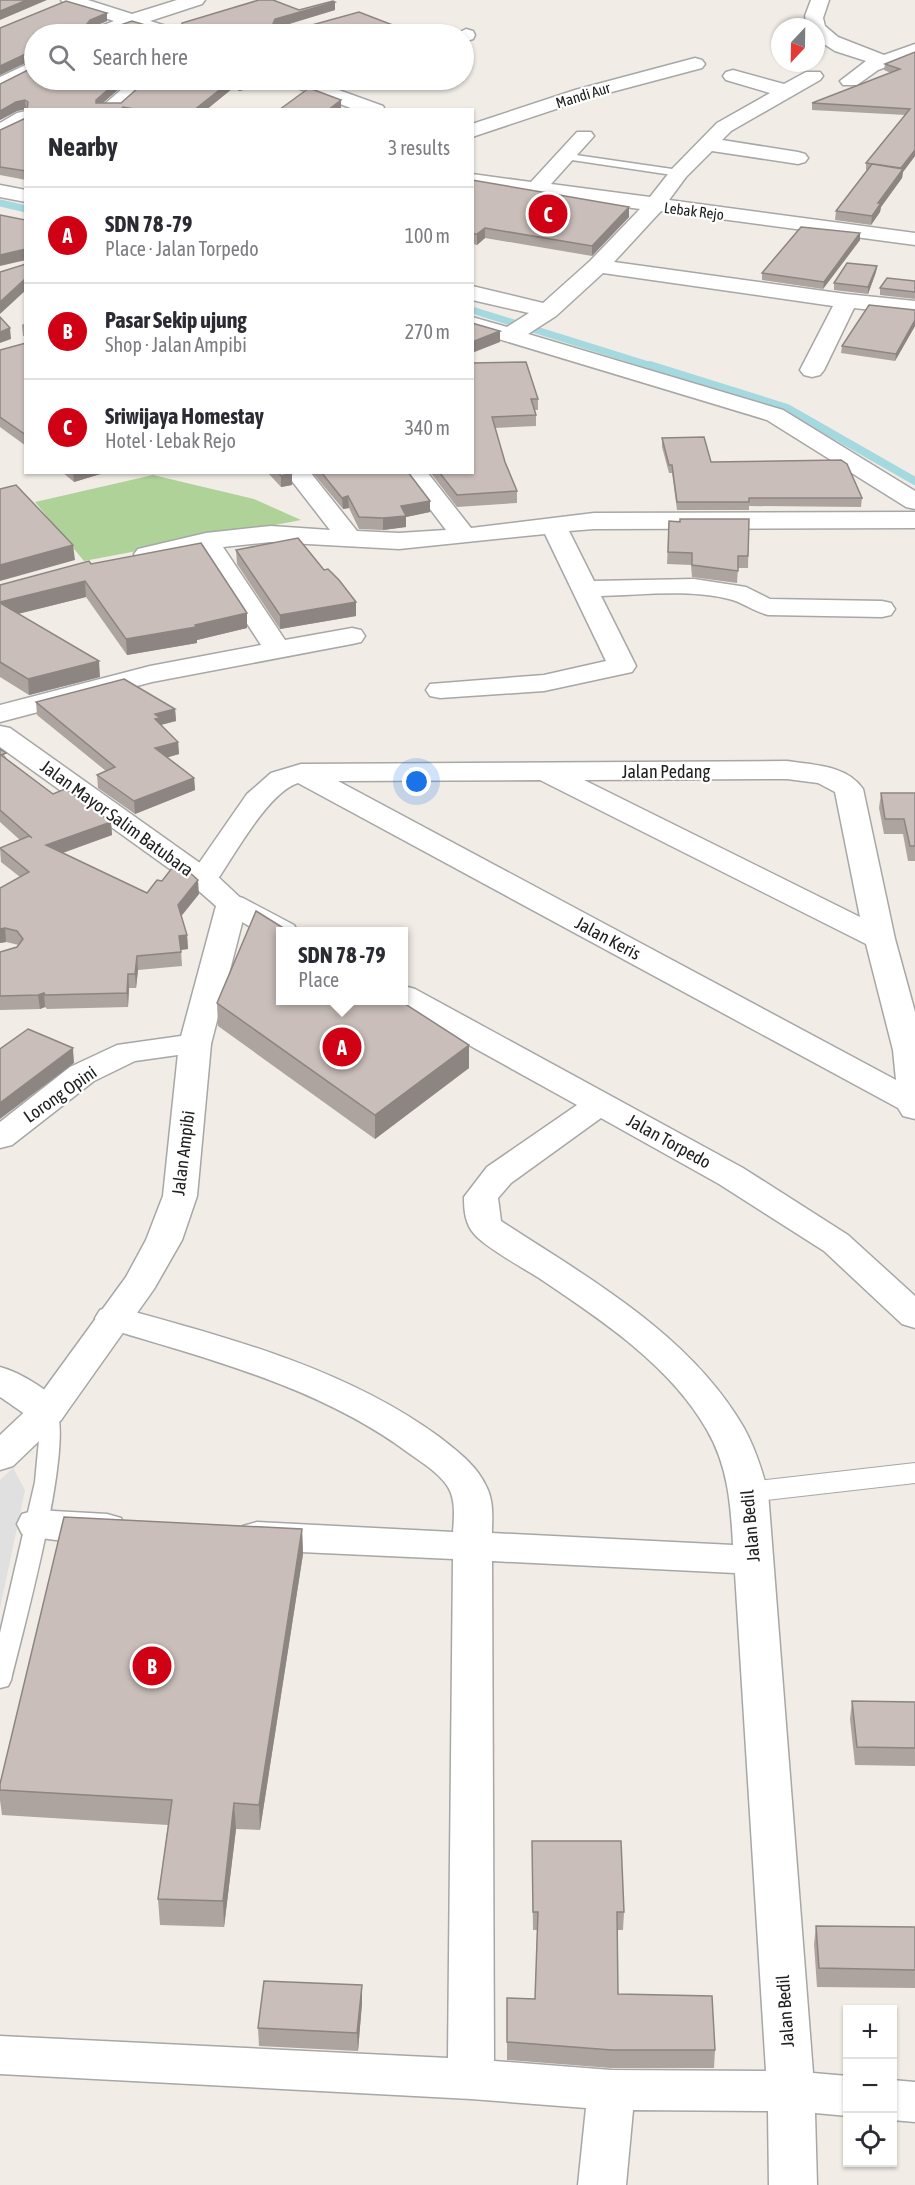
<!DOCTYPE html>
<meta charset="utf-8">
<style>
:root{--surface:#fff;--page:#f7f7f7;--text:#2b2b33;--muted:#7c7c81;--line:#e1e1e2;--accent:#d00015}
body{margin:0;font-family:"Asap Condensed",sans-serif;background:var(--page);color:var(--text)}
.controls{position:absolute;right:18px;bottom:18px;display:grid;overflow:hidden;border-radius:0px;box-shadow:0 2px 4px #0004}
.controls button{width:54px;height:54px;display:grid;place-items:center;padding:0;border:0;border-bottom:2px solid var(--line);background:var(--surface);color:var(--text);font:30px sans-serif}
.compass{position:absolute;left:771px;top:18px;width:54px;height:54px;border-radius:50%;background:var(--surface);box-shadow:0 2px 4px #0004;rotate:202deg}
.you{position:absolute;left:417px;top:782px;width:21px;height:21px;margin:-15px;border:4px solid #fff;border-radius:50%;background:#1a73e8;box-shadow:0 0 0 9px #1a73e833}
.badge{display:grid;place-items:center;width:39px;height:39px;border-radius:50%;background:var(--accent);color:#fff;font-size:20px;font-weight:700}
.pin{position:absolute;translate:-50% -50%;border:3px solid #fff;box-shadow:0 2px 6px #0006}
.popup{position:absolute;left:276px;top:927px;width:132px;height:78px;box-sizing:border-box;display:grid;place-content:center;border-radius:0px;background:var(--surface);filter:drop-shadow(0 2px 4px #0005);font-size:20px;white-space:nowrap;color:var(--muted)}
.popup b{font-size:22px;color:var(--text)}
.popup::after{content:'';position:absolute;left:50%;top:100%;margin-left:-12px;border:12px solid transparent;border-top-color:var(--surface)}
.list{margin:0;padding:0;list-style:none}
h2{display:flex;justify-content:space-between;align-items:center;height:78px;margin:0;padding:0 24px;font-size:26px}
h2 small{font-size:20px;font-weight:400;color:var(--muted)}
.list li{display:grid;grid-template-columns:39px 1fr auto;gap:18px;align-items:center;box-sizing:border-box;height:96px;padding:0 24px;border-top:2px solid var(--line)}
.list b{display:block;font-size:22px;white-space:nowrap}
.list p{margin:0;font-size:20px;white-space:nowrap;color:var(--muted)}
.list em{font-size:20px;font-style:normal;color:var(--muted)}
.icon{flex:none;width:33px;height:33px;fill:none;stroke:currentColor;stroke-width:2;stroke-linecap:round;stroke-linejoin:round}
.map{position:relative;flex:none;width:915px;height:2185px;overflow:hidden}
.search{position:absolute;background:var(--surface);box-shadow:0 2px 4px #0004;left:24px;top:24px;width:450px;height:66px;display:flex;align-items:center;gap:15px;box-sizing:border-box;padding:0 21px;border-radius:33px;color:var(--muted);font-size:22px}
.panel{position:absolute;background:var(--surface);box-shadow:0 2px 4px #0004;left:24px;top:108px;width:450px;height:366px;border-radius:0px}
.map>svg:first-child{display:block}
.forest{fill:#afd299}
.parking{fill:#e0e0e0}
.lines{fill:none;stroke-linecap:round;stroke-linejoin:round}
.stream-far1{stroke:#a4d9e0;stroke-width:7}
.stream{stroke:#a4d9e0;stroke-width:8}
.service-casing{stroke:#a7a7a7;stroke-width:3}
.pedestrian-casing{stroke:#a7a7a7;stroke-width:2}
.minor-casing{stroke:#a7a7a7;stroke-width:3}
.tertiary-casing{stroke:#a7a7a7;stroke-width:3}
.service{fill:#fff;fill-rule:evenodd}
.pedestrian{fill:#fff;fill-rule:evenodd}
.minor{fill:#fff;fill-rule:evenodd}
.tertiary{fill:#fff;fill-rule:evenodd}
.wall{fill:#ada39f}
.shaded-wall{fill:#8d8582}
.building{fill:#c9beb9;stroke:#8d8582;stroke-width:1.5}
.labels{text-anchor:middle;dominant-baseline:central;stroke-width:4.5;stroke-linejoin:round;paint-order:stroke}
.far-street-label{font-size:15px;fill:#202020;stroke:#fff}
.street-label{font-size:18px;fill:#202020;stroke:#fff}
</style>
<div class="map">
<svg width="915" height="2185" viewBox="0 0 915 2185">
<rect width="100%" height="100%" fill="#f1ece6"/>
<polygon class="forest" points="153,475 254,499 301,520 84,561 35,502"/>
<polygon class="parking" points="13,1468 25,1490 0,1608 0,1480"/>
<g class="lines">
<g class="stream-far1">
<polyline points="0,203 26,209"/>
<polyline points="472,310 655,367"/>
</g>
<polyline class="stream" points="650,365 787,408 915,481"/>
<g class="service-casing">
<g id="service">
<polygon points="569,154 679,170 685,173 679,176 565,159 563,157"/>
<path d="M48,1404L55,1406C76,1440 22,1633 11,1680L8,1686L0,1688V1633L35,1482L39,1440L38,1411L41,1406Z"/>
</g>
</g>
<g class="pedestrian-casing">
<polygon id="pedestrian" points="915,1463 915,1483 749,1502 739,1499 734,1492 739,1485 749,1482"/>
</g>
<g class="minor-casing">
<g id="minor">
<polygon points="61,0 88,0 132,14 177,0 205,0 202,4 150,21 179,30 181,34 155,34 132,27 113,34 89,34 91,30 114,21 64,4"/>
<polygon points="811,0 829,0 823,18 825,26 838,37 884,55 915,44 915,56 878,70 857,85 843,85 840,81 866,61 835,51 816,39 816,27 807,27 805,16"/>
<polygon points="466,29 473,31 475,35 473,39 464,42 464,34 456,34"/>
<polygon points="695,58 702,60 705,64 702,68 589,98 472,137 472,124 575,90"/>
<polygon points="34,61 34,74 0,91 0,77"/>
<polygon points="733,70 784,84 806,72 820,72 823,76 820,80 731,131 722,140 798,152 805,154 808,158 805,162 798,164 712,151 686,177 669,200 915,233 915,245 661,211 614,262 846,294 915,301 915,315 854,308 824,370 820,375 812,377 804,375 800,370 833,306 603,273 556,316 528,334 783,410 915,491 915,509 906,507 767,420 472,331 472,317 507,327 529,313 472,300 472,286 543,303 590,261 640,209 472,186 472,174 531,182 577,132 591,132 594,136 551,184 650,197 672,169 717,123 770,93 726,80 723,76 726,72"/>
<polygon points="132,80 153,80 120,110 98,110"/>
<polygon points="284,80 311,80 383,106 385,110 356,110 287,84"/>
<polygon points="26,111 26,124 0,137 0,123 17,113"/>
<polygon points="0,185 26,190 26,202 0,197"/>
<path d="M285,472H310L357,531L399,533L446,530L402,472H427L471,528L594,513L915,512V528L594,529L569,531L594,581L694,579L746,587L770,599L882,601L891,603L895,609L891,615L882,617L768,615C753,611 742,602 729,599C689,589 642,595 601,596L636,666L632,672L544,691L440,698L430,696L426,690L430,684L544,675L606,661L545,534L399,549L271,542L223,547L285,640L352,628L361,630L365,636L361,642L352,644L152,682L0,722V705L150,666L261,645L199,550L147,562L138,559L134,554L138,549L206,533L271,526L330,530Z"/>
<path d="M787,761C813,765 847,765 863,789L895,939L915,1012V1119L903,1116L898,1108L298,783C268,792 232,859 214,885L203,888L192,885L188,879L247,794L271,773L301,764ZM787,779L818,783L835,792L860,917L584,780ZM540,780L866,944L893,1050L896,1080L338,781Z"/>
<polygon points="232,895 243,898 294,925 298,932 280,932 280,941 272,939 221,910 217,904 221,898"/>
<path d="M404,986L415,989L743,1168L848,1235L915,1296V1328L902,1324L824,1251L719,1184L601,1118L511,1183L498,1198L501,1221C588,1278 690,1334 744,1428C755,1448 762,1470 768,1492L813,2073L848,2076V2116L815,2113L817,2185H769L768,2111L633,2110L626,2185H578L586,2108L471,2099L0,2074V2036L448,2058L453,1559L257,1550L243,1546L237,1536L243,1526L257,1522L453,1532C454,1517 456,1500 448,1487C440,1474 423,1463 410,1454C319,1386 207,1359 100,1326L95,1318L100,1310L113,1306C225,1337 343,1367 438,1436C457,1451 477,1465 487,1488C494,1503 492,1518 492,1533L733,1545C731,1505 728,1466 707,1430C670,1365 600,1319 539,1278C523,1268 487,1248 475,1235C465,1224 464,1211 464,1197L487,1167L577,1105L393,1003L391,1000H404ZM492,1561L735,1573L766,2071L611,2070L494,2061Z"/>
<polygon points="195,1034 206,1037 211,1044 206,1051 135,1061 94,1081 12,1145 0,1148 0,1122 70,1067 117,1045"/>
<path d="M0,1367C20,1372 56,1394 67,1411L61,1420C35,1427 21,1410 0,1397Z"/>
<path d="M36,1510L107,1514L121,1518L126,1528L121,1538C95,1545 48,1541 22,1534L17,1524L22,1514Z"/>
<polygon points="892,2080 915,2082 915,2122 892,2120"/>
</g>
</g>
<g class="tertiary-casing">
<polygon id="tertiary" points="0,726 10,728 214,873 247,904 211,1044 197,1196 182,1240 154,1289 61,1420 13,1466 0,1470 0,1435 35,1402 126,1277 146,1240 163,1196 179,1044 216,906 192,885 0,747"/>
</g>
<use href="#service" class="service"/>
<use href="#pedestrian" class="pedestrian"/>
<use href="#minor" class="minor"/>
<use href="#tertiary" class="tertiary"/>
</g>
<g class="wall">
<polygon points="299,10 335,10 280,27 416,34 34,34 129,80 103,103 121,103 147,80 283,80 282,81 239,91 233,88 206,110 26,109 17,111 0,120 0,84 34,67 34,59 0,75 0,28 107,13 107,21 90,28 181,28"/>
<polygon points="915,52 915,156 903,172 902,178 881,207 880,212 871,225 835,220 836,211 868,170 866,170 866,163 906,115 812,110 812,103 891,73 884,70 885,64"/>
<polygon points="26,118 26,180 0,175 0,130"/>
<polygon points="472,180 629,217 592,256 485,238 477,245 472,244"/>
<polygon points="860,233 860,240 823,289 762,280 762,273"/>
<polygon points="877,266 876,272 868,294 834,290 834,283"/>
<polygon points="915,281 915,299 880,295 880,288"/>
<polygon points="915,310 915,326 895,361 841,353 842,346"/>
<polygon points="26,322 26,336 23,336 22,325"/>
<polygon points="26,343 26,446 0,427 0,350"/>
<polygon points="472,363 538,399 538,410 535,410 536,415 536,426 495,428 505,462 517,491 517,503 457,507 430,472 472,472"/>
<polygon points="662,438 711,462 862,498 861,507 749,506 749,510 677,510 672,473 669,473 662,447"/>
<polygon points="62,472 107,472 74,482"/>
<polygon points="267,472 291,472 292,485 281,487"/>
<polygon points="312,472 408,472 430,501 430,512 406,517 406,527 383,530 359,529 349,508 343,509"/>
<polygon points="749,519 748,568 738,568 737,583 692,577 691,565 667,564 669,521"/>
<polygon points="236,550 324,570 356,602 356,616 280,629 237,564"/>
<polygon points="91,564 247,613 247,628 197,640 197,643 127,655 86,597 18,614 100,677 29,695 0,677 0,585"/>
<polygon points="36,702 175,709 176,721 161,725 178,742 179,754 167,757 194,778 195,790 135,814 98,788 97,775 106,771 37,715"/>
<polygon points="0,749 7,759 53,794 102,812 102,815 111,822 112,835 63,853 147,893 199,894 181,916 187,935 188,949 181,950 182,966 138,970 136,988 129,988 128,1007 47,1009 45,1007 40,1009 0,1010 0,952 17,947 19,945 6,942 0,943 20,877 1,862 0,848 20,840 0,822"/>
<polygon points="881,793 915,793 915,861 908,861 903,834 884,834 879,808"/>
<polygon points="217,1003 469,1068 375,1139 218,1026"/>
<polygon points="302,1529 303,1554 260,1830 236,1829 224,1927 160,1925 158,1899 168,1825 2,1815 0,1800 0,1784"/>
<polygon points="852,1701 915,1702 915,1766 855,1765 850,1719"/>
<polygon points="532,1841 624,1912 623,1930 617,1930 618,1994 715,2050 714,2068 611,2068 507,2060 507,1998 535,1999 537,1930 533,1930"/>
<polygon points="816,1926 915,1927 915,1988 817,1987 814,1944"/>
<polygon points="362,1985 362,2003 358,2051 259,2046 258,2028"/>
</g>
<g class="shaded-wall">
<polygon points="27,0 47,0 0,20 0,11"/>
<polygon points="335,2 335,10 275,28 272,26 275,19"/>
<polygon points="107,13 107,21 90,28 87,33 86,25 90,20"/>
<polygon points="34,50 34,59 0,75 0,66"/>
<polygon points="119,80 129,80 97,108 96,100"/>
<polygon points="232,80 233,88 206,110 194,110"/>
<polygon points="250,80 283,80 282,81 239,91 239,82"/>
<polygon points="25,100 26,109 17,111 0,120 0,111 16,102"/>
<polygon points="341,100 341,108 339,110 328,110"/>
<polygon points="915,150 915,156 903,172 902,178 881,207 880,212 871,225 872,216 878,203 901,168"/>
<polygon points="629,207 629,217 592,256 592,246"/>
<polygon points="485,228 485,238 477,245 477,234"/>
<polygon points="860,233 860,240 823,289 824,282"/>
<polygon points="26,249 26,260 0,266 0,255"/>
<polygon points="877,266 876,272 868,294 868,287"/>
<polygon points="26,278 26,290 0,314 0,302"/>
<polygon points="915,320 915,326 895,361 896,354"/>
<polygon points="10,328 11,339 0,343 0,332"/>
<polygon points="500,331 500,342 472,353 472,342"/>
<polygon points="73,472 107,472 74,482"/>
<polygon points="292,473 292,485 281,487 281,476"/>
<polygon points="348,496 349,508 343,509 342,498"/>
<polygon points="430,501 430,512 406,517 406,527 383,530 383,518 401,506"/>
<polygon points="73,545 75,560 0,581 0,565"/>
<polygon points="85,581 86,597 1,618 0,602"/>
<polygon points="356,602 356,616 280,629 280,615"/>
<polygon points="247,613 247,628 197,640 197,643 127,655 126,639"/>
<polygon points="99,661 100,677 29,695 28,679"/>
<polygon points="175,709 176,721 160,725 156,732 155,714"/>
<polygon points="178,742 179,754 156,761 155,748"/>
<polygon points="194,778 195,790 135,814 134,801"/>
<polygon points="102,812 103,825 111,822 112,835 48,858 46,845"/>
<polygon points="198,880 199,894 179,919 178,905"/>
<polygon points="5,928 6,942 0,943 0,929"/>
<polygon points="187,935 188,949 179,950 179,936"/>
<polygon points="137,956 138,970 136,988 135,974"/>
<polygon points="128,974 129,988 128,1007 127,993"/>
<polygon points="44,993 45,1007 40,1009 38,995"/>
<polygon points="469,1045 469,1068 375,1139 375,1115"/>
<polygon points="73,1048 74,1063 0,1119 0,1103"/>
<polygon points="302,1529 303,1554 260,1830 259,1805"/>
<polygon points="234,1803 236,1829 224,1927 223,1901"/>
<polygon points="362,1985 362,2003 358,2051 357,2033"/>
</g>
<g class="building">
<polygon points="0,0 27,0 0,11"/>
<polygon points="259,0 273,0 299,10 333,1 335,2 275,19 272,26 301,28 359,12 416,34 34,34 34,80 119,80 96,100 96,103 121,103 147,80 250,80 239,82 232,80 194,110 140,110 123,107 120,110 27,110 28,102 25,100 16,102 0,111 0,84 34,67 34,50 0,66 0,28 66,1 107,13 90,20 86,25 88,28 112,28 132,21 155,28 181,28 182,23"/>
<polygon points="915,52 915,150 901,168 866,163 910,109 812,103 900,69 885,64"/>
<polygon points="309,88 341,100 328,110 279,110"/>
<polygon points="26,118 26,171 0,167 0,130"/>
<polygon points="872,164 903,169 878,203 881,203 872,216 836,211"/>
<polygon points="472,180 629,207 592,246 485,228 477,234 472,234"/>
<polygon points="0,215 25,220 26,217 26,249 0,255"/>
<polygon points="801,227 860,233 824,282 762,273"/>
<polygon points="847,263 877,266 868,287 834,283"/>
<polygon points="26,264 26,278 0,302 0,272"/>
<polygon points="887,278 915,281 915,292 880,288"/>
<polygon points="869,305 915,310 915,320 896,354 842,346"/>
<polygon points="0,317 10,328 0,332"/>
<polygon points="472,323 500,331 472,342"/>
<polygon points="26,343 26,435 0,417 0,350"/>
<polygon points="526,362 538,399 531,399 536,415 492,417 505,462 517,491 457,495 439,472 472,472 472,363"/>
<polygon points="704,437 711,462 841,460 847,464 862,498 749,498 749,502 677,502 672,465 669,465 662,438"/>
<polygon points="278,472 291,472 292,473 281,476"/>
<polygon points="321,472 408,472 430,501 401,506 406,516 383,518 359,517 348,496 342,498"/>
<polygon points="16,485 73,545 0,565 0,489"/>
<polygon points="680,519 749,519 748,556 738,556 738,571 692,565 692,553 668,552 669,521 680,522"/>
<polygon points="298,538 324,570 328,569 339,580 356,602 280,615 236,550"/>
<polygon points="201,543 247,613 195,625 196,627 126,639 85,581 0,602 0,585 89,561 91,564"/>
<polygon points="0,603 99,661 28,679 0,662"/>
<polygon points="124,679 175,709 155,714 160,718 155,719 178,742 155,748 194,778 134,801 97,775 115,767 36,702"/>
<polygon points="0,749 6,753 1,755 53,794 65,789 102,812 99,813 111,822 46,845 147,893 157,880 162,881 172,868 188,871 198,880 178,905 187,935 179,936 181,952 137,956 135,974 128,974 127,993 45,995 44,993 38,995 0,996 0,952 17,947 23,939 17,931 5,928 0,929 0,888 29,872 0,848 29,836 32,838 0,810"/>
<polygon points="881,793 915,793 915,846 910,846 904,819 885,819"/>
<polygon points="256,911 290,932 280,932 280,1000 399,1000 469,1045 375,1115 217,1003"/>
<polygon points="28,1029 73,1048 0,1103 0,1049"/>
<polygon points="64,1517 302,1529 259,1805 234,1803 223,1901 158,1899 172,1800 0,1790 0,1784"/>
<polygon points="852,1701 915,1702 915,1748 857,1747"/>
<polygon points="532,1841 621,1841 624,1912 617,1912 618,1994 712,1996 715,2050 612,2050 507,2042 507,1998 535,1999 538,1912 533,1912"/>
<polygon points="816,1926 915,1927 915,1970 819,1968"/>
<polygon points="264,1981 362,1985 357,2033 258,2028"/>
</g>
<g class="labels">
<g class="far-street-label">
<text transform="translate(583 95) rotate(-17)">Mandi Aur</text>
<text transform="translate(694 211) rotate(7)">Lebak Rejo</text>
</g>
<g class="street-label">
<text x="666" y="771">Jalan Pedang</text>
<text transform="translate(117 818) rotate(36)">Jalan Mayor Salim Batubara</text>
<text transform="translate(608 938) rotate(28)">Jalan Keris</text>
<text transform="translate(60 1094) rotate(-35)">Lorong Opini</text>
<text transform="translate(669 1141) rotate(29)">Jalan Torpedo</text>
<text transform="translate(183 1153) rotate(-83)">Jalan Ampibi</text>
<text transform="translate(750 1526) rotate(-95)">Jalan Bedil</text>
<text transform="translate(785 2011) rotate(-94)">Jalan Bedil</text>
</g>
</g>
</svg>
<div class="controls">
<button>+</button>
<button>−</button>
<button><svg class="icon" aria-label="locate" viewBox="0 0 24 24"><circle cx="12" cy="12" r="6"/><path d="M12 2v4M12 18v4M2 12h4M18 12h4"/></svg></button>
</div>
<svg class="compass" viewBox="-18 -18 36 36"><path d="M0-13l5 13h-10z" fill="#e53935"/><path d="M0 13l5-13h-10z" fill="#7c7c81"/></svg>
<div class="you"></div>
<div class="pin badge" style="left:342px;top:1047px">A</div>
<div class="popup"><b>SDN 78 -79</b>Place</div>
<div class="pin badge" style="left:152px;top:1666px">B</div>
<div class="pin badge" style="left:548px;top:214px">C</div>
<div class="search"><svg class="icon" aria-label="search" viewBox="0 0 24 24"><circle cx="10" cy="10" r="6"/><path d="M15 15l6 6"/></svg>Search here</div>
<section class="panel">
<h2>Nearby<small>3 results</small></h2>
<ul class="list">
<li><span class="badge">A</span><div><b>SDN 78 -79</b><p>Place · Jalan Torpedo</p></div><em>100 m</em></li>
<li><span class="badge">B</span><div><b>Pasar Sekip ujung</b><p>Shop · Jalan Ampibi</p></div><em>270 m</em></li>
<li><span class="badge">C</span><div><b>Sriwijaya Homestay</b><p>Hotel · Lebak Rejo</p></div><em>340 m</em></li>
</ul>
</section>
</div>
